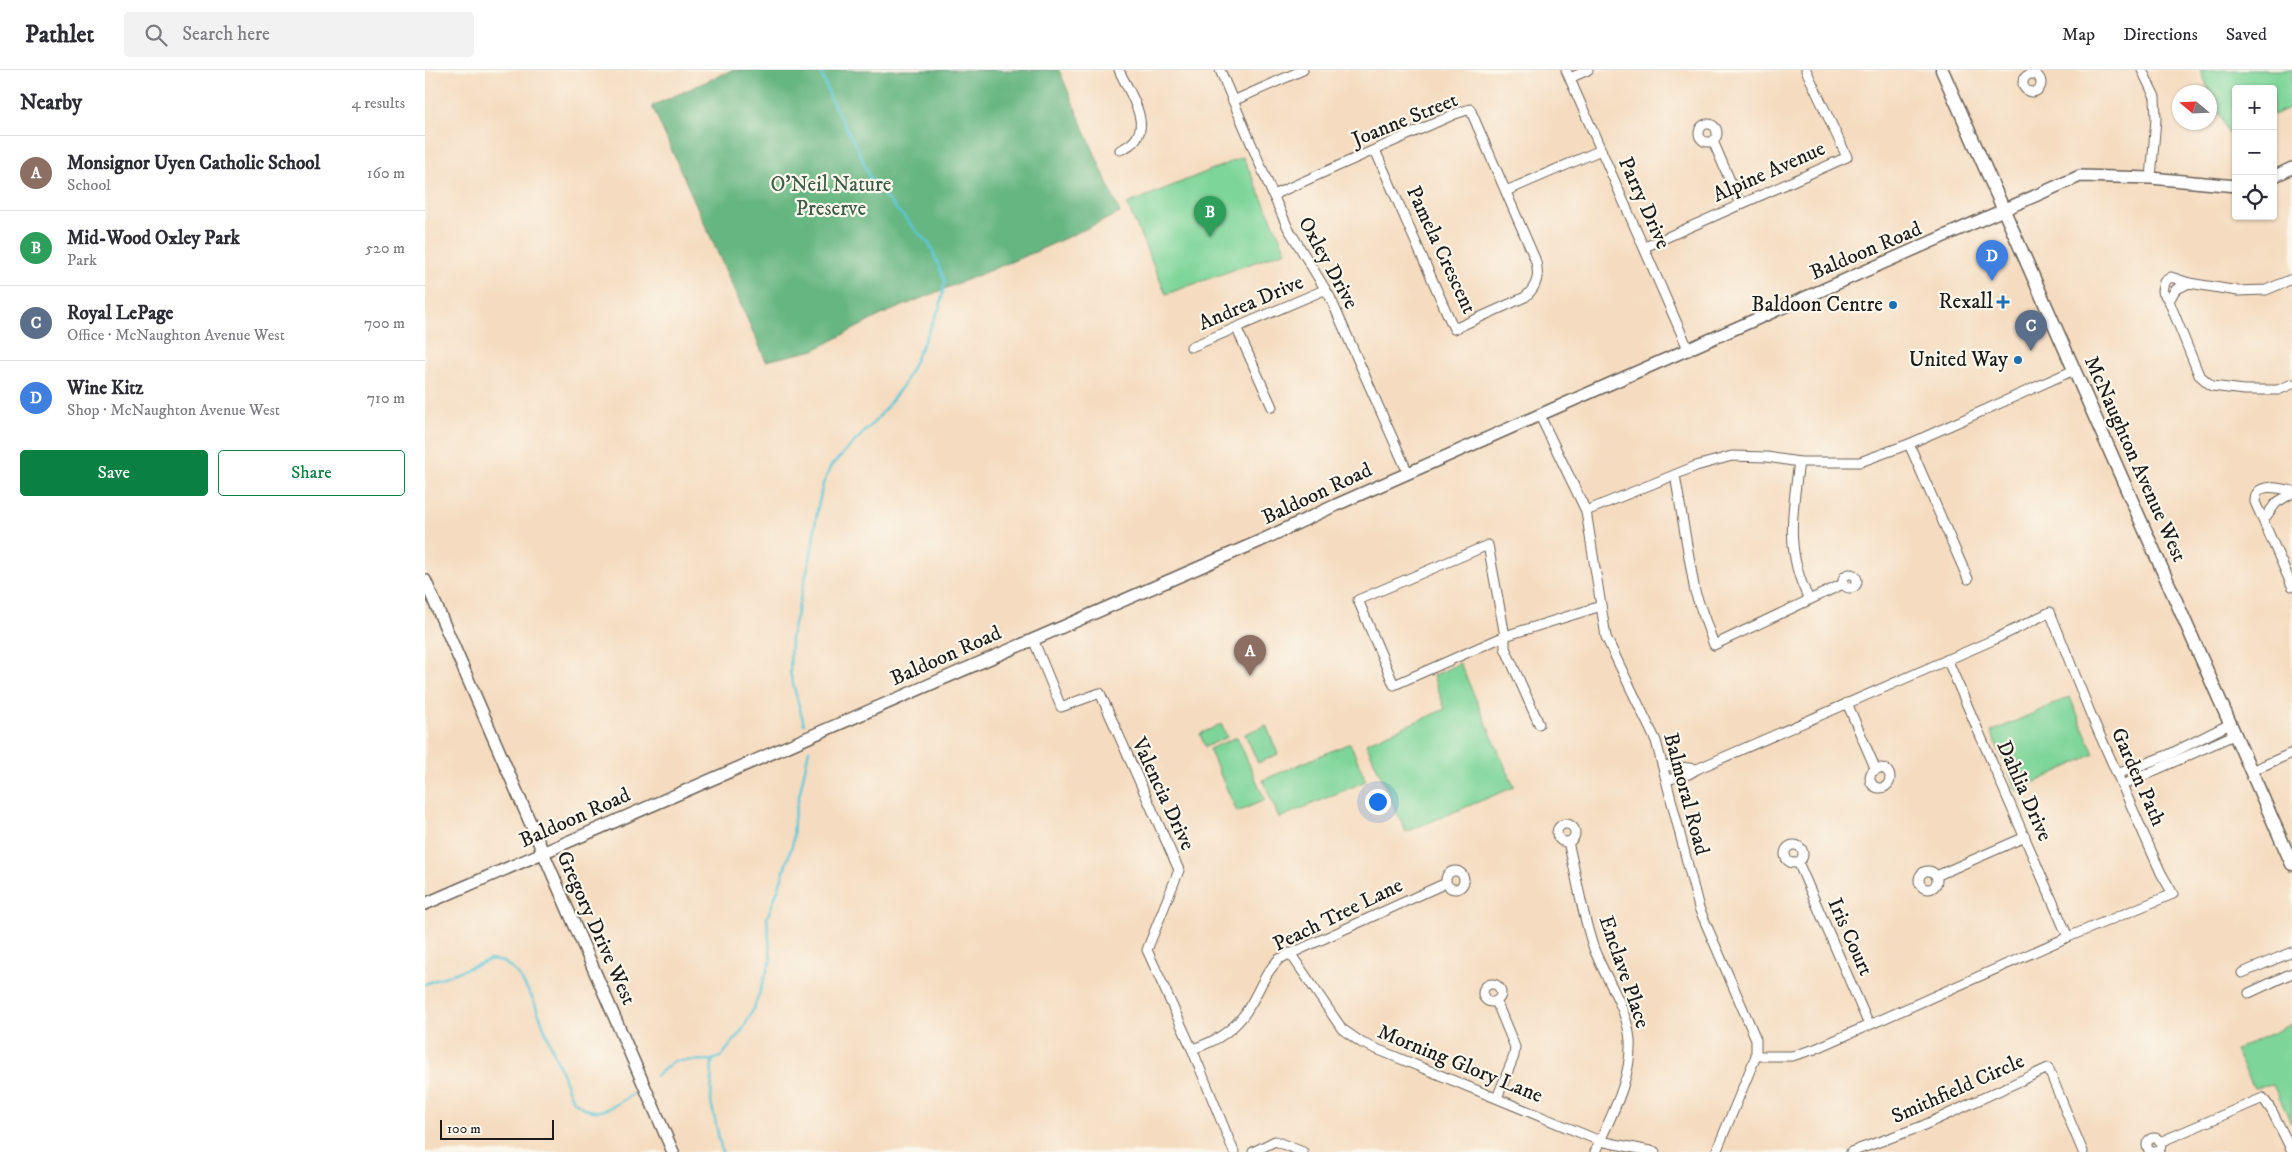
<!DOCTYPE html>
<meta charset="utf-8">
<style>
:root{--surface:#fff;--page:#f2f2f3;--text:#2b2b33;--muted:#7c7c81;--line:#e1e1e2;--accent:#0b8043}
body{margin:0;font-family:"IM FELL DW Pica",serif;background:var(--page);color:var(--text)}
.controls{position:absolute;right:15px;top:15px;display:grid;overflow:hidden;border-radius:5px;box-shadow:0 1px 4px #0004}
.controls button{width:45px;height:45px;display:grid;place-items:center;padding:0;border:0;border-bottom:1px solid var(--line);background:var(--surface);color:var(--text);font:25px sans-serif}
.compass{position:absolute;left:1747px;top:15px;width:45px;height:45px;border-radius:50%;background:var(--surface);box-shadow:0 1px 4px #0004;rotate:289deg}
.scale{position:absolute;left:15px;bottom:12px;width:114px;box-sizing:border-box;padding-left:5px;border:2px solid #1c1c1c;border-top:0;font-size:14px;line-height:18px;white-space:nowrap;color:#1c1c1c;-webkit-text-stroke:4px #fbf7ec;paint-order:stroke}
.you{position:absolute;left:952px;top:731px;width:18px;height:18px;margin:-12px;border:4px solid #fff;border-radius:50%;background:#1a73e8;box-shadow:0 0 0 8px #1a73e833}
.badge{display:grid;place-items:center;width:32px;height:32px;border-radius:50%;background:var(--accent);color:#fff;font-size:16px;font-weight:700}
.pin{position:absolute;translate:-50% -41px;filter:drop-shadow(0 1px 2px #0008)}
.pin::after{content:'';position:absolute;top:26px;width:18px;height:15px;background:inherit;clip-path:polygon(0 0,100% 0,50% 100%)}
.list{margin:0;padding:0;list-style:none}
h2{display:flex;justify-content:space-between;align-items:center;height:65px;margin:0;padding:0 20px;font-size:21px}
h2 small{font-size:16px;font-weight:400;color:var(--muted)}
.list li{display:grid;grid-template-columns:32px 1fr auto;gap:15px;align-items:center;box-sizing:border-box;height:75px;padding:0 20px;border-top:1px solid var(--line)}
.list b{display:block;font-size:19px;white-space:nowrap}
.list p{margin:0;font-size:16px;white-space:nowrap;color:var(--muted)}
.list em{font-size:16px;font-style:normal;color:var(--muted)}
.actions{display:flex;gap:10px;padding:15px 20px}
.actions a{flex:1;padding:11px 0;border:1px solid var(--accent);border-radius:5px;text-align:center;font-size:18px;color:var(--accent)}
.actions .main{background:var(--accent);color:#fff}
.icon{flex:none;width:28px;height:28px;fill:none;stroke:currentColor;stroke-width:2;stroke-linecap:round;stroke-linejoin:round}
.map{position:relative;flex:none;width:1867px;height:1082px;overflow:hidden}
header{display:flex;align-items:center;gap:30px;box-sizing:border-box;height:70px;padding:0 25px;background:var(--surface);border-bottom:1px solid var(--line)}
header strong{font-size:24px}
nav{display:flex;gap:28px;margin-inline-start:auto;font-size:18px}
.search{width:350px;height:45px;background:var(--page);display:flex;align-items:center;gap:12px;box-sizing:border-box;padding:0 18px;border-radius:5px;color:var(--muted);font-size:19px}
main{display:flex}
aside{flex:1;background:var(--surface)}
.map>svg:first-child{display:block}
.green{fill:#7ed599;stroke:#4d785a}
.forest{fill:#66b681;stroke:#41694e}
.lines{fill:none;stroke-linecap:round;stroke-linejoin:round}
.stream{stroke:#5dc7d8;stroke-width:2.5}
.minor-casing{stroke:#685f55;stroke-width:11}
.tertiary-casing{stroke:#685f55;stroke-width:14}
.secondary-casing{stroke:#685f55;stroke-width:15}
.minor{stroke:#fff;stroke-width:9}
.tertiary{stroke:#fff;stroke-width:11}
.secondary{stroke:#fff;stroke-width:12}
.poi-dot{fill:#1f6fb2;stroke:#fbf7ec;stroke-width:2}
.labels{text-anchor:middle;dominant-baseline:central;stroke-width:4.5;stroke-linejoin:round;paint-order:stroke}
.street-label{font-size:21px;fill:#1c1c1c;stroke:#fbf7ec}
.park-label{font-size:21px;fill:#3e5d48;stroke:#fbf7ec}
.poi-label{font-size:21px;fill:#1c1c1c;stroke:#fbf7ec;text-anchor:end}
</style>
<header>
<strong>Pathlet</strong>
<div class="search"><svg class="icon" aria-label="search" viewBox="0 0 24 24"><circle cx="10" cy="10" r="6"/><path d="M15 15l6 6"/></svg>Search here</div>
<nav><a>Map</a><a>Directions</a><a>Saved</a></nav>
</header>
<main>
<aside>
<h2>Nearby<small>4 results</small></h2>
<ul class="list">
<li><span class="badge" style="background:#8d6e63">A</span><div><b>Monsignor Uyen Catholic School</b><p>School</p></div><em>160 m</em></li>
<li><span class="badge" style="background:#2e9e5b">B</span><div><b>Mid-Wood Oxley Park</b><p>Park</p></div><em>520 m</em></li>
<li><span class="badge" style="background:#5c6f8a">C</span><div><b>Royal LePage</b><p>Office · McNaughton Avenue West</p></div><em>700 m</em></li>
<li><span class="badge" style="background:#3f7fe0">D</span><div><b>Wine Kitz</b><p>Shop · McNaughton Avenue West</p></div><em>710 m</em></li>
</ul>
<div class="actions"><a class="main">Save</a><a>Share</a></div>
</aside>
<div class="map">
<svg width="1867" height="1082" viewBox="0 0 1867 1082">
<rect width="100%" height="100%" fill="#fbf7ec"/>
<filter id="ink" filterUnits="userSpaceOnUse"><feTurbulence type="fractalNoise" baseFrequency=".02" numOctaves="2"/><feDisplacementMap in="SourceGraphic" scale="10" xChannelSelector="R" yChannelSelector="G"/><feConvolveMatrix kernelMatrix="1 2 1 2 8 2 1 2 1" color-interpolation-filters="sRGB"/></filter>
<filter id="wash" filterUnits="userSpaceOnUse"><feTurbulence type="fractalNoise" baseFrequency=".0096" numOctaves="4" result="noise"/><feDisplacementMap in="SourceGraphic" scale="20" xChannelSelector="R" yChannelSelector="G"/><feGaussianBlur stdDeviation="1.12" result="paint"/><feColorMatrix in="noise" values="0 0 0 0 0 0 0 0 0 0 0 0 0 0 0 0 0 1.4 0 .05"/><feComposite in="paint" operator="in"/></filter>
<g filter="url(#wash)">
<rect width="100%" height="100%" fill="#f5dcc0"/>
<g class="green">
<polygon points="1775,0 1867,0 1867,37 1848,45 1848,19 1811,19 1811,60 1803,63"/>
<polygon points="818,87 861,181 741,224 702,134"/>
<polygon points="1035,593 1089,717 981,762 941,673 1020,639 1008,606"/>
<polygon points="1645,627 1669,684 1592,721 1566,662"/>
<polygon points="796,654 802,667 780,677 775,664"/>
<polygon points="841,655 853,684 833,693 820,664"/>
<polygon points="812,667 840,730 812,742 784,679"/>
<polygon points="925,673 941,711 854,748 838,710"/>
<polygon points="1867,954 1867,1054 1848,1015 1829,1018 1810,980"/>
</g>
<polygon class="forest" points="307,0 634,0 695,143 610,182 458,244 389,280 341,291 227,36"/>
<g class="lines">
<g class="stream">
<polyline points="379,654 365,603 366,567 387,480 392,441 398,414 406,396 453,348 479,314 515,237 520,211 505,175 460,127 444,106 435,83 407,32 395,0"/>
<path d="M0,914L65,890L79,892L93,904L108,929L147,1029C170,1052 185,1038 208,1024"/>
<polyline points="287,990 286,1032 297,1082"/>
<polyline points="231,1006 249,991 287,990 296,987 318,959 329,938 346,890 342,848 354,817 368,772 369,749 384,680"/>
</g>
</g>
</g>
<g filter="url(#ink)">
<g class="lines">
<g class="minor-casing">
<g id="minor">
<path d="M694,0C706,27 735,64 695,80"/>
<polyline points="795,0 848,125 863,158 905,227 983,403"/>
<polyline points="1141,0 1264,281"/>
<polyline points="1717,0 1730,27 1731,49 1726,108"/>
<circle cx="1607" cy="13" r="9"/>
<polyline points="1145,8 1163,0"/>
<polyline points="808,31 878,0"/>
<circle cx="1283" cy="63" r="9"/>
<polyline points="1288,71 1315,134"/>
<polyline points="1081,121 1176,80"/>
<path d="M848,125L1030,44L1045,39L1110,189C1115,204 1113,216 1100,227L1029,259L950,80"/>
<polyline points="1220,177 1422,87 1381,0"/>
<polyline points="1867,209 1841,220 1813,221 1764,213 1746,207 1739,212 1737,221 1744,231 1774,305 1787,316 1819,320 1853,320 1867,314"/>
<polyline points="1744,231 1750,220 1764,213"/>
<polyline points="812,259 847,337"/>
<polyline points="766,277 899,220"/>
<polyline points="1115,346 1161,441 1181,567 1231,671 1274,838 1331,969 1331,986 1291,1082"/>
<polyline points="1484,374 1543,509"/>
<path d="M1374,392C1367,442 1360,483 1384,529"/>
<polyline points="1250,405 1270,522 1289,575 1418,514"/>
<path d="M1867,421C1854,418 1830,411 1830,432L1867,516"/>
<polyline points="1161,441 1271,396 1307,386 1342,387 1374,392 1435,392 1484,374 1649,300"/>
<polyline points="1839,449 1851,433 1867,423"/>
<circle cx="1425" cy="511" r="7"/>
<polyline points="608,569 636,637 675,623 754,800 722,880 767,979 809,1082"/>
<polyline points="1522,589 1643,867"/>
<polyline points="1422,633 1451,700"/>
<polyline points="1114,654 1080,578 1080,566 1063,475 933,530 969,615 1080,566 1176,536"/>
<polyline points="1238,695 1272,699"/>
<circle cx="1455" cy="708" r="10"/>
<polyline points="1826,701 1867,683"/>
<polyline points="1692,704 1743,685 1805,654"/>
<polyline points="1242,710 1264,704 1272,699 1568,570 1625,542 1666,645 1736,803 1748,824 1643,867 1390,979 1367,986 1331,986"/>
<polyline points="1697,715 1809,665"/>
<circle cx="1141" cy="763" r="9"/>
<path d="M1143,772C1152,807 1157,845 1169,879C1180,908 1203,939 1205,971C1207,1009 1185,1048 1170,1082"/>
<circle cx="1369" cy="784" r="9"/>
<polyline points="1373,792 1444,955"/>
<circle cx="1030" cy="810" r="9"/>
<circle cx="1503" cy="810" r="9"/>
<polyline points="1511,806 1600,767"/>
<polyline points="865,883 917,959 937,973 1175,1071 1230,1082"/>
<polyline points="1817,903 1867,882"/>
<circle cx="1067" cy="923" r="9"/>
<polyline points="1824,923 1867,903"/>
<polyline points="1071,931 1090,977 1089,986 1072,1028"/>
<path d="M767,979C794,971 814,957 827,932C836,916 841,902 854,889L1021,813"/>
<circle cx="1729" cy="1075" r="7"/>
<polyline points="1735,1072 1838,1028 1847,1041 1867,1081"/>
<polyline points="828,1082 850,1071 878,1082"/>
<polyline points="1426,1082 1495,1057 1623,998 1658,1082"/>
</g>
</g>
<g class="tertiary-casing">
<g id="tertiary">
<polyline points="1848,107 1867,98"/>
<polyline points="0,510 248,1082"/>
<polyline points="0,834 835,471 911,435 1655,106 1726,108 1811,116"/>
</g>
</g>
<g class="secondary-casing">
<polyline id="secondary" points="1517,0 1867,794"/>
</g>
<use href="#minor" class="minor"/>
<use href="#tertiary" class="tertiary"/>
<use href="#secondary" class="secondary"/>
</g>
</g>
<g class="poi-dot">
<path d="M1575.5 224.5h5v5h5v5h-5v5h-5v-5h-5v-5h5z"/>
<circle cx="1468" cy="235" r="5"/>
<circle cx="1593" cy="290" r="5"/>
</g>
<g class="labels">
<g class="street-label">
<text transform="translate(980 50) rotate(-22)">Joanne Street</text>
<text transform="translate(1344 102) rotate(-24)">Alpine Avenue</text>
<text transform="translate(1219 133) rotate(66)">Parry Drive</text>
<text transform="translate(1016 180) rotate(65)">Pamela Crescent</text>
<text transform="translate(1441 181) rotate(-23)">Baldoon Road</text>
<text transform="translate(903 193) rotate(61)">Oxley Drive</text>
<text transform="translate(826 233) rotate(-23)">Andrea Drive</text>
<text transform="translate(1710 389) rotate(66)">McNaughton Avenue West</text>
<text transform="translate(892 424) rotate(-25)">Baldoon Road</text>
<text transform="translate(521 586) rotate(-24)">Baldoon Road</text>
<text transform="translate(1713 707) rotate(66)">Garden Path</text>
<text transform="translate(1599 721) rotate(66)">Dahlia Drive</text>
<text transform="translate(738 724) rotate(65)">Valencia Drive</text>
<text transform="translate(1261 724) rotate(75)">Balmoral Road</text>
<text transform="translate(150 748) rotate(-24)">Baldoon Road</text>
<text transform="translate(913 845) rotate(-26)">Peach Tree Lane</text>
<text transform="translate(171 858) rotate(66)">Gregory Drive West</text>
<text transform="translate(1425 867) rotate(66)">Iris Court</text>
<text transform="translate(1199 902) rotate(71)">Enclave Place</text>
<text transform="translate(1035 994) rotate(22)">Morning Glory Lane</text>
<text transform="translate(1533 1019) rotate(-24)">Smithfield Circle</text>
</g>
<g class="park-label">
<text x="406" y="115">O'Neil Nature<tspan x="406" dy="24">Preserve</tspan></text>
</g>
<g class="poi-label">
<text x="1568" y="232">Rexall</text>
<text x="1458" y="235">Baldoon Centre</text>
<text x="1583" y="290">United Way</text>
</g>
</g>
</svg>
<div class="controls">
<button>+</button>
<button>−</button>
<button><svg class="icon" aria-label="locate" viewBox="0 0 24 24"><circle cx="12" cy="12" r="6"/><path d="M12 2v4M12 18v4M2 12h4M18 12h4"/></svg></button>
</div>
<svg class="compass" viewBox="-18 -18 36 36"><path d="M0-13l5 13h-10z" fill="#e53935"/><path d="M0 13l5-13h-10z" fill="#7c7c81"/></svg>
<div class="scale">100 m</div>
<div class="you"></div>
<div class="pin badge" style="left:825px;top:606px;background:#8d6e63">A</div>
<div class="pin badge" style="left:785px;top:167px;background:#2e9e5b">B</div>
<div class="pin badge" style="left:1606px;top:281px;background:#5c6f8a">C</div>
<div class="pin badge" style="left:1567px;top:211px;background:#3f7fe0">D</div>
</div>
</main>
